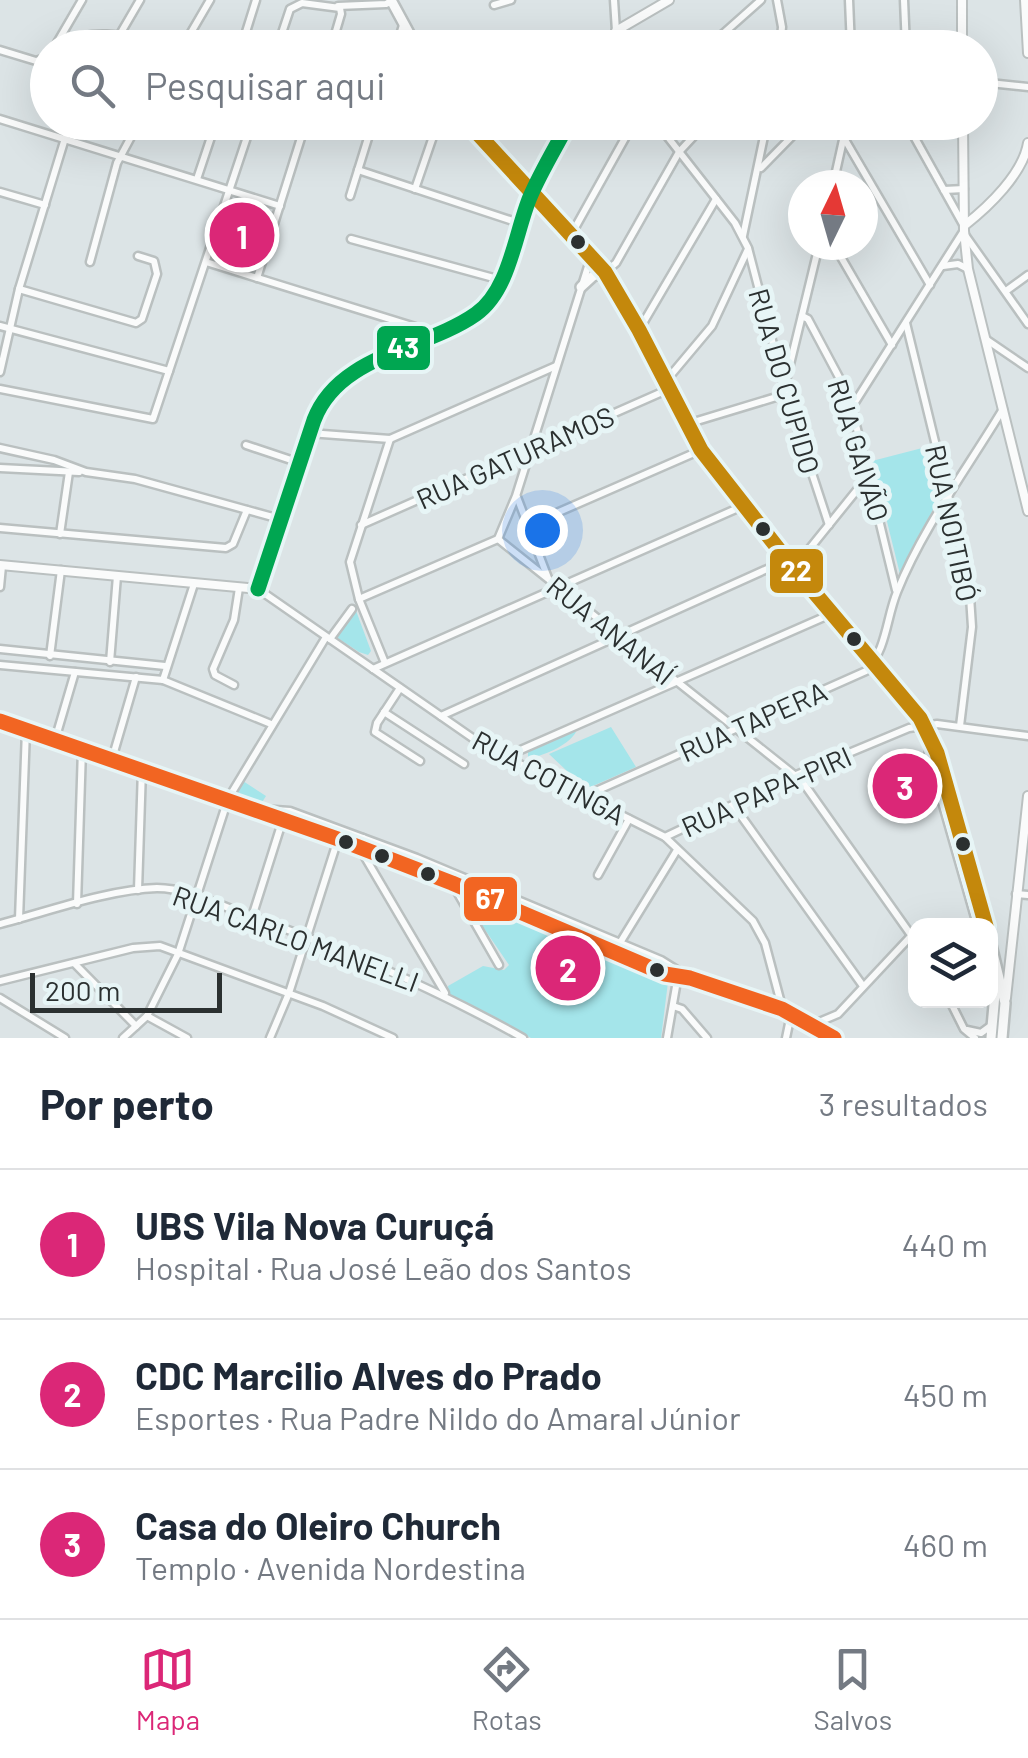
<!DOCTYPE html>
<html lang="pt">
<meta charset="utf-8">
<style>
:root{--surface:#fff;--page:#f6f6f7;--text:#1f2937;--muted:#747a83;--line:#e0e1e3;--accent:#db2777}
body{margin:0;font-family:Barlow,sans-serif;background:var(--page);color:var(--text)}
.controls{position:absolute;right:30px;bottom:30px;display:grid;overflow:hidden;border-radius:20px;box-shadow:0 10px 40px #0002}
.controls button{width:90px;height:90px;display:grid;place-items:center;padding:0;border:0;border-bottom:2px solid var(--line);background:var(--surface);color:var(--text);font:50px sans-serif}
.compass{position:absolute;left:788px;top:170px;width:90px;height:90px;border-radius:50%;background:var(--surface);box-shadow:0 10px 40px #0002;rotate:5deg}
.scale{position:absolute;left:30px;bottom:25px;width:192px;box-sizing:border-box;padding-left:10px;border:5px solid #2b3030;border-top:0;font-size:28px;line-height:35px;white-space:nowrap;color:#2b3030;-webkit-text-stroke:8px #e7f5f6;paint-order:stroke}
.you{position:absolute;left:542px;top:530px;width:35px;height:35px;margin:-25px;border:8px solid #fff;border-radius:50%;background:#1a73e8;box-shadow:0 0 0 15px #1a73e833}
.badge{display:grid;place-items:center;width:65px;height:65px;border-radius:50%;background:var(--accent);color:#fff;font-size:32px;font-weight:700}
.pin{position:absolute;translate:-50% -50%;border:5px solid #fff;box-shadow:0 2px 10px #0006}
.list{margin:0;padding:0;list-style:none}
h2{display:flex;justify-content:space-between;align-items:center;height:130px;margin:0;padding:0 40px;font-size:42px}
h2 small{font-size:32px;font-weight:400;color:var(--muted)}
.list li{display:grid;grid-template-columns:65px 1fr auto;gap:30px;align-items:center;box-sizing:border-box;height:150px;padding:0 40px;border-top:2px solid var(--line)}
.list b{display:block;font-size:38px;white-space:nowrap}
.list p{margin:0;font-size:32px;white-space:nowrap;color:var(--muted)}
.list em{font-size:32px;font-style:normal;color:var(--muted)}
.icon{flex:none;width:55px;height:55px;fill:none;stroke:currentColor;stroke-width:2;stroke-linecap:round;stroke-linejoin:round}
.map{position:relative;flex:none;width:1028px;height:1038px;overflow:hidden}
.search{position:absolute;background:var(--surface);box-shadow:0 10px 40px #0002;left:30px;right:30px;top:30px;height:110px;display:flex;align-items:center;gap:25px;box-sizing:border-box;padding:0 35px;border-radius:55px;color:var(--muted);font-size:38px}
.sheet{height:580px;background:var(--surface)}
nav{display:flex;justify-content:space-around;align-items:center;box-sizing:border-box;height:140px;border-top:2px solid var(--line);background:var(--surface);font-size:28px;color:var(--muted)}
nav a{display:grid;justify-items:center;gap:5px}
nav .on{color:var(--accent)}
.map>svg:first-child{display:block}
.green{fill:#a4e5ea}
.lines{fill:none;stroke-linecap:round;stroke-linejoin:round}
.minor-casing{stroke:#bac0c0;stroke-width:11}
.tertiary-casing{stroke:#bac0c0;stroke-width:12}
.secondary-casing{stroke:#bac0c0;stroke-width:14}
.minor{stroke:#fafbfb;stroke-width:6}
.tertiary{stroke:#fafbfb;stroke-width:8}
.secondary{stroke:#fafbfb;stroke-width:9}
.bus-1-casing{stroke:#e7f5f6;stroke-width:22}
.bus-2-casing{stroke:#e7f5f6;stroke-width:22}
.bus-3-casing{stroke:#e7f5f6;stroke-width:22}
.bus-1{stroke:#c4880c;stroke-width:15}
.bus-2{stroke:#f26522;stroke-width:15}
.bus-3{stroke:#00a651;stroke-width:15}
.bus-dot{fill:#2b3030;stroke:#e7f5f6;stroke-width:4}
.labels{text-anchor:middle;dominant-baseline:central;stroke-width:10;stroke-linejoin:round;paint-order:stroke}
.street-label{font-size:28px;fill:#2b3030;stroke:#e7f5f6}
.line-badge{stroke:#e7f5f6;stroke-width:4}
.badge-label{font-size:28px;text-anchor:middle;font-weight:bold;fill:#fff}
</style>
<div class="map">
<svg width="1028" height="1038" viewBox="0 0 1028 1038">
<rect width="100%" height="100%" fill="#dce4e6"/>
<g class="green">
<polygon points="930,446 941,494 900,574 872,461"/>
<polygon points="355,608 371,651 368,655 359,652 333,635"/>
<polygon points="611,727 636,767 586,789 549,754"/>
<path d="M573,731L576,732C567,747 543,755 528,759V752Z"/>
<polygon points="243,781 266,796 261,804 254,805 235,797"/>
<polygon points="464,899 668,982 661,1038 531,1038 449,994 448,986 483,966 504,970 509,965"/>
</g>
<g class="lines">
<g class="minor-casing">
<g id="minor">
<polyline points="614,0 616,31"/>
<polyline points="777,0 782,27 780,48"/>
<polyline points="849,0 851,48"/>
<polyline points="904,0 906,48"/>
<polyline points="494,5 511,0"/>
<polyline points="338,6 386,4 392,1"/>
<path d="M58,42C88,32 126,30 154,48"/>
<polyline points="54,48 82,0"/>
<polyline points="112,48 140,0"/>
<polyline points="182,48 210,0"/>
<polyline points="241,48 256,0"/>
<polyline points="277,48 290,9 302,3 340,8 341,14 331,48"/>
<polyline points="396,48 403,25"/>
<polyline points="707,48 761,0"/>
<polyline points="0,50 36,61 48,57"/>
<polyline points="980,82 1028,87"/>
<polyline points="0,119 280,206"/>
<polyline points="656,122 735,223 748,248 786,394 829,525"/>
<polyline points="906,122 964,226"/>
<polyline points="844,138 930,285"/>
<polyline points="761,168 806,122"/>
<polyline points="358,170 519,223"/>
<polyline points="197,179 216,122"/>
<polyline points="833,185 847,122"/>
<polyline points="415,189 438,122"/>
<polyline points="944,190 964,189"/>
<polyline points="0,192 45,205"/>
<polyline points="350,196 373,122"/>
<polyline points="571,235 634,122"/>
<polyline points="965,235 1028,324"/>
<polyline points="743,236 767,122"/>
<polyline points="351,239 501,280"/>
<polyline points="834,245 892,345"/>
<polyline points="90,262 117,163 139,122"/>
<polyline points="206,262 438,334"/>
<polyline points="943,266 958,264 968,269"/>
<polyline points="605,272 616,263 679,152 707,122"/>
<polyline points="257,278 306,122"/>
<polyline points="19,289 136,323 142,319 157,274 154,261 138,256"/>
<polyline points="1006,291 1028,275"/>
<polyline points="802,316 808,319 849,396 896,590"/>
<polyline points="906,323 969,581 972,627 960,726"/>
<polyline points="0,326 169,371"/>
<polyline points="639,330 716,199"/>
<polyline points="987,340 1028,368"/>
<polyline points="0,372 19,289 70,122"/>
<polyline points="665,382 712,326 748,249"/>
<polyline points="785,385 819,245"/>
<polyline points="0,389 153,419 252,122"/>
<polyline points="852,407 963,232"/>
<polyline points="687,424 786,394"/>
<polyline points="309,433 390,439 556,366"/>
<polyline points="246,445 300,463"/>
<polyline points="0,448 54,460 86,472 135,479 280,519"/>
<polyline points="0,468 79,472"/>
<polyline points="517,497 548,578"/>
<polyline points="361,525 669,389"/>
<polyline points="529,525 701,450"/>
<polyline points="0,528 226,548 233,544 247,510"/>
<polyline points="60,534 69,472"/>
<polyline points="498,539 802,781 916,942"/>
<polyline points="498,539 516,496 591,257"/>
<polyline points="794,568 861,485 870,480"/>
<polyline points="0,587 2,566"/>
<polyline points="258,589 484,746 665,837 753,921 765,943 782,1007"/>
<polyline points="359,599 498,539"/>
<polyline points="330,639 352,609"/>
<polyline points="0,649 165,666"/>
<polyline points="50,656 61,570"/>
<polyline points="110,662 117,576"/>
<polyline points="385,663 359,599 350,562 390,439"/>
<polyline points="0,665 163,680 271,724"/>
<polyline points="373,669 745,505"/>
<polyline points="163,680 194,584"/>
<polyline points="234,685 215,675 213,669 234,620 239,588"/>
<polyline points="400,688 377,723 375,732 420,761"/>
<polyline points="384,712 464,764"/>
<polyline points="441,716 787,560"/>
<polyline points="0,721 338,839 452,883 665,974 690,978 782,1009 834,1038"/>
<polyline points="55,740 75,672"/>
<polyline points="509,758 516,752 831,614"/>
<polyline points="112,759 136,677"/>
<path d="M588,798L596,791L866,671C887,649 886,619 897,592C923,527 967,469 1003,409"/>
<polyline points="734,806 863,986"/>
<polyline points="260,809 290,811 417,858 661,960 688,977"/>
<polyline points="665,837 796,775 909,728 937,724 1028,736"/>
<polyline points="363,838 359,847 445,993"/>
<polyline points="598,875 629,819"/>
<polyline points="452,883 499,965"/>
<polyline points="138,890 142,769"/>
<polyline points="1016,894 1028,895"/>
<polyline points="77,904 82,749"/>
<polyline points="252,917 283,819"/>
<polyline points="19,919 26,730"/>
<path d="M0,924C46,912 110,889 157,888C186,888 217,904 244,914C341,948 434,988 523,1038"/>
<polyline points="615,951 677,850"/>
<polyline points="74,963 136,1026"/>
<polyline points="0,981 133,948 160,946 323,1006 393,1038"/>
<polyline points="0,998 65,1038"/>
<polyline points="950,1001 964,1029 975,1038"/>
<polyline points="673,1006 682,1009 707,1038"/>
<polyline points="147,1016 187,1038"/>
<polyline points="812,1025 838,1014 911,936"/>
<polyline points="967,1030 981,1033 992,1025"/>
<polyline points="123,1038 147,1016 178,954 228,799 326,637"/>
<polyline points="270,1038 289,993 338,839"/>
<polyline points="667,1038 678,975"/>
<polyline points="786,1038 791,1014"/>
</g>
</g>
<g class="tertiary-casing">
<g id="tertiary">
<polyline points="962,0 962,48"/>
<polyline points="1025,0 1028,53"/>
<polyline points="611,48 616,31 669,0"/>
<polyline points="963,122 964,231 968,269 1028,511"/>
<path d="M965,225C988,207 1023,174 1028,143"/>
<path d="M0,565L258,589L314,420C339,354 425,350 476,314C510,290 515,233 530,197C541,171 556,147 569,122"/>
<polyline points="1006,998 1028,796"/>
</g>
</g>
<g class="secondary-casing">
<g id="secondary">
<polyline points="391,0 417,48"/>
<polyline points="467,122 605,272 639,330 701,450 787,560 920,718 937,753 986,926"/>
<polyline points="581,287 593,276 605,272"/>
<polyline points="931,745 930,754 979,926"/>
<polyline points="990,941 1005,1003 1002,1038"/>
<polyline points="990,967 995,994 991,1038"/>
</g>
</g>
<use href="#minor" class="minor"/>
<use href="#tertiary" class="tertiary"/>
<use href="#secondary" class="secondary"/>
<g class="bus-1-casing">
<polyline id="bus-1" points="467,122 605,272 639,330 701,450 787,560 920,718 937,753 986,926"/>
</g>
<g class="bus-2-casing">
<polyline id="bus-2" points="0,721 338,839 452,883 665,974 690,978 782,1009 834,1038"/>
</g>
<g class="bus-3-casing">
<path id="bus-3" d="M258,589L314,420C339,354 425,350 476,314C510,290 515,233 530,197C541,171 556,147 569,122"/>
</g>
<use href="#bus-1" class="bus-1"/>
<use href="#bus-2" class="bus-2"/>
<use href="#bus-3" class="bus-3"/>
</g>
<g class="bus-dot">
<circle cx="578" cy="242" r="9"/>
<circle cx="763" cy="529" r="9"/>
<circle cx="854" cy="639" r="9"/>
<circle cx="346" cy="842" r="9"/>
<circle cx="963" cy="844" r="9"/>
<circle cx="382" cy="856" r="9"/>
<circle cx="428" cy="874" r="9"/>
<circle cx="657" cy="970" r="9"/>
</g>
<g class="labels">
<g class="street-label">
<text transform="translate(785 381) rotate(74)">RUA DO CUPIDO</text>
<text transform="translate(859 450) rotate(73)">RUA GAIVÃO</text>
<text transform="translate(515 457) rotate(-24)">RUA GATURAMOS</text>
<text transform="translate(952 523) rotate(78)">RUA NOITIBÓ</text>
<text transform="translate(611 630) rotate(39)">RUA ANANAÍ</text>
<text transform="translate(753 721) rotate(-24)">RUA TAPERA</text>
<text transform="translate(549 777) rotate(28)">RUA COTINGA</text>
<text transform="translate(766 791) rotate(-24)">RUA PAPA-PIRI</text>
<text transform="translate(296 938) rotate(20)">RUA CARLO MANELLI</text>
</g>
</g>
<g class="line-badge">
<rect x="375" y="324" width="57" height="48" rx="10" fill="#00a651"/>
<rect x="768" y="547" width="57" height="48" rx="10" fill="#c4880c"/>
<rect x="462" y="875" width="57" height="48" rx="10" fill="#f26522"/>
</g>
<g class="badge-label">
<text x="403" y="358">43</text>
<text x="796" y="581">22</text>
<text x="490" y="909">67</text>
</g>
</svg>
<div class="controls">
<button><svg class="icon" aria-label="layers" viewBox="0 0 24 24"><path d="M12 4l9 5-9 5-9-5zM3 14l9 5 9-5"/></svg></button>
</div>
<svg class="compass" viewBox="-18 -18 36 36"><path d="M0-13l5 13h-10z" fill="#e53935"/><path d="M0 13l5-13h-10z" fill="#747a83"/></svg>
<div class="scale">200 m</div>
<div class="you"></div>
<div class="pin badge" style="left:242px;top:235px">1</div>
<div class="pin badge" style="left:568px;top:968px">2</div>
<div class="pin badge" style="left:905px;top:786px">3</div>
<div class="search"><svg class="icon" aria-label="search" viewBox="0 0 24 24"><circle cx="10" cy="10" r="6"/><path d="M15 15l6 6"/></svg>Pesquisar aqui</div>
</div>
<section class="sheet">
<h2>Por perto<small>3 resultados</small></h2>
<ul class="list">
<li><span class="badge">1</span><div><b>UBS Vila Nova Curuçá</b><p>Hospital · Rua José Leão dos Santos</p></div><em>440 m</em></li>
<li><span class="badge">2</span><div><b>CDC Marcilio Alves do Prado</b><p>Esportes · Rua Padre Nildo do Amaral Júnior</p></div><em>450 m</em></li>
<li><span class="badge">3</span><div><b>Casa do Oleiro Church</b><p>Templo · Avenida Nordestina</p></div><em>460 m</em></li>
</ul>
</section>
<nav>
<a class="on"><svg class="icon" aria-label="map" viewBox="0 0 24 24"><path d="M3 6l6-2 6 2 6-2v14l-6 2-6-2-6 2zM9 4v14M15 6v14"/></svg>Mapa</a>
<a><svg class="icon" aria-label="directions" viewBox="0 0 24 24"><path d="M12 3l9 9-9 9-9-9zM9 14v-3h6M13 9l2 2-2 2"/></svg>Rotas</a>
<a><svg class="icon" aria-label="saved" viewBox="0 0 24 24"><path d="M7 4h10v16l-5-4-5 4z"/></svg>Salvos</a>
</nav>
